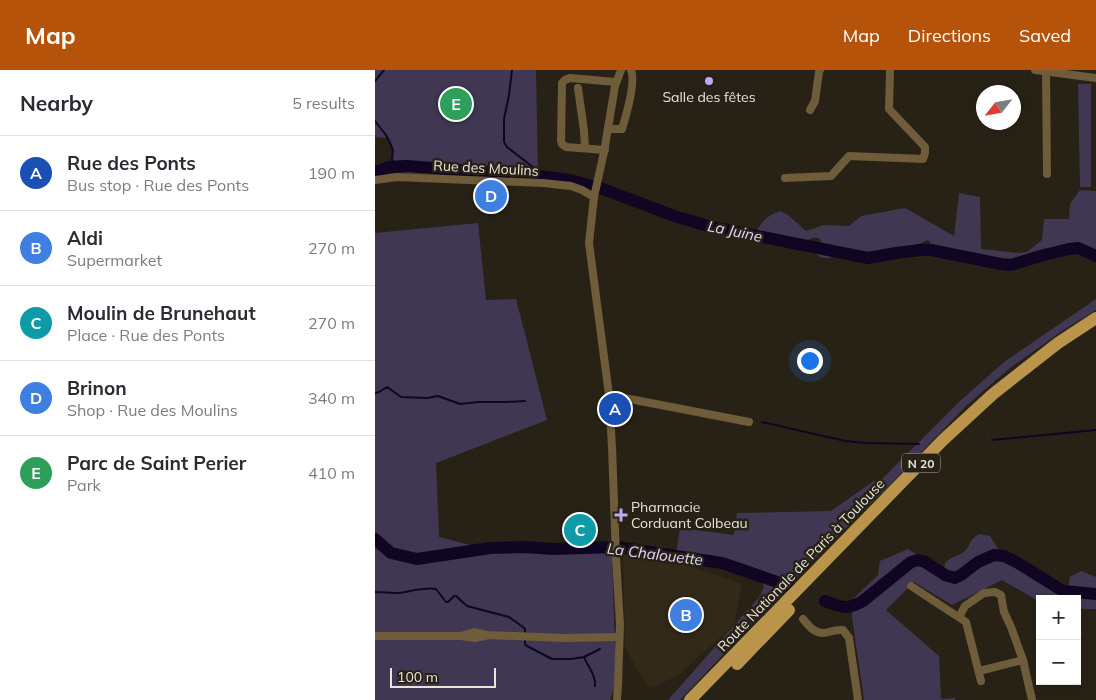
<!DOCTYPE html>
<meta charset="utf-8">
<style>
:root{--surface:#fff;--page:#f7f7f7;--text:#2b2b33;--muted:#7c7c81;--line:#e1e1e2;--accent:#b45309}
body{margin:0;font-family:Mulish,sans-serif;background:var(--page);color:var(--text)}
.controls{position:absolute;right:15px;bottom:15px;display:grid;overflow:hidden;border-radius:0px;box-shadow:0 2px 8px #0003}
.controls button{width:45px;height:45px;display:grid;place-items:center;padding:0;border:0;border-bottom:1px solid var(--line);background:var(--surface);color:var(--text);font:25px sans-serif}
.compass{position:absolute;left:601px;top:15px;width:45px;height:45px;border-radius:50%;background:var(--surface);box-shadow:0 2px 8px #0003;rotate:239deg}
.scale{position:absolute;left:15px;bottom:12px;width:106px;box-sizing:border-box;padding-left:5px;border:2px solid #e8e4dc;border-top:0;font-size:14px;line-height:18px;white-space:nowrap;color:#e8e4dc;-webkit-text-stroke:4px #282216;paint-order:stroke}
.you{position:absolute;left:434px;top:290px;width:18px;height:18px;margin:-12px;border:4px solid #fff;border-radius:50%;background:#1a73e8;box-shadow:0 0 0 8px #1a73e833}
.badge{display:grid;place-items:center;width:32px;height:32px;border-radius:50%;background:var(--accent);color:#fff;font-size:16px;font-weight:700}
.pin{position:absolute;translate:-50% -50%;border:2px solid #fff;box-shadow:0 1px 5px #0006}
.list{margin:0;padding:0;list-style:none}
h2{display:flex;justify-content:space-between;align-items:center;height:65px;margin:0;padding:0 20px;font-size:21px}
h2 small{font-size:16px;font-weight:400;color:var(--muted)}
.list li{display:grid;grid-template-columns:32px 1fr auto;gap:15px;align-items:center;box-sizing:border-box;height:75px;padding:0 20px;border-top:1px solid var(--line)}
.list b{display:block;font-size:19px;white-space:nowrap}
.list p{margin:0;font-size:16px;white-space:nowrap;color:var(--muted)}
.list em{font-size:16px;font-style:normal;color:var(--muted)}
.map{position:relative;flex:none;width:721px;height:630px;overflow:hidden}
header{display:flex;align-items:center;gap:30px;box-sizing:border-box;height:70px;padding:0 25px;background:var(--accent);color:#fff}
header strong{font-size:24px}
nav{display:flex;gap:28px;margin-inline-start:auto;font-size:18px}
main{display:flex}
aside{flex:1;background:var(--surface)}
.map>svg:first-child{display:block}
.built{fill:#332918}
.green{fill:#403853}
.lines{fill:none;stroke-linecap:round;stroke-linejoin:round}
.stream{stroke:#100523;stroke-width:2}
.river{stroke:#100523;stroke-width:12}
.street{stroke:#6e5c3a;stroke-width:8}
.primary{stroke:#ba944a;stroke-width:12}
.poi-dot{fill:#bfa8f4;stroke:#282216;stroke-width:2}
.labels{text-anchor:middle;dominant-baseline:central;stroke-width:5;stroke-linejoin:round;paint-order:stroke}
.shield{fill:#282216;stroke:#aeaaa1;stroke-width:1}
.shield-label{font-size:12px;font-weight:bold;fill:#e8e4dc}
.poi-label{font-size:14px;fill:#e8e4dc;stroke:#282216}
.street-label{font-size:14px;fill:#e8e4dc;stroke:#282216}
.water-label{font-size:15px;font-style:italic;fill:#e1d6fd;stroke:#282216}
</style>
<header>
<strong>Map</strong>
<nav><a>Map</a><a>Directions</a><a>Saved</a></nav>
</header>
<main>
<aside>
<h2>Nearby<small>5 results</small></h2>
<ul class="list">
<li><span class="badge" style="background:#1a4fb4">A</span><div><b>Rue des Ponts</b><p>Bus stop · Rue des Ponts</p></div><em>190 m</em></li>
<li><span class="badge" style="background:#3f7fe0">B</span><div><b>Aldi</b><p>Supermarket</p></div><em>270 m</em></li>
<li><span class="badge" style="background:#0f9aa8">C</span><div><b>Moulin de Brunehaut</b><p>Place · Rue des Ponts</p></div><em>270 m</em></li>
<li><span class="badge" style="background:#3f7fe0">D</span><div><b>Brinon</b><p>Shop · Rue des Moulins</p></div><em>340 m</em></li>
<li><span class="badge" style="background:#2e9e5b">E</span><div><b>Parc de Saint Perier</b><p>Park</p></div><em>410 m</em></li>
</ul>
</aside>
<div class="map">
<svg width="721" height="630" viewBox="0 0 721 630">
<rect width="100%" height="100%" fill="#282216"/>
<polygon class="built" points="248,484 311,495 367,514 359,555 302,606 275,618 267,608 250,577"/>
<g class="green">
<polygon points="0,0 161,0 163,109 32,103 20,96 17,89 18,79 13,68 0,67"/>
<polygon points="703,14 716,14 716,117 705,117"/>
<path d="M705,120L721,121V179H710L695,176L668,182L638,192L621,191L615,188L603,187L594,190L558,185L553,183L554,176L556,173L553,170C529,180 508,193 482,191C475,191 469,188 462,187C454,187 446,191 441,183L446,172L444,168C437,167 435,169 429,172C425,174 418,177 414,177C406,176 388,166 382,160C388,150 394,145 405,141L413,145L431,161L449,155L474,156L486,146L530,138L579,166L584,123L605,127L606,179L644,183L652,182L667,170L669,149H694L695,134Z"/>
<polygon points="103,153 111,230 141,229 172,350 61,393 64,467 107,478 237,483 241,610 235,630 0,630 0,163"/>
<polygon points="721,229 721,240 687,261 635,298 592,335 505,425 441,487 305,630 293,630 385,526 389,516 380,498 300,490 305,458 359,465 362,443 456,441 499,411 504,412 585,331 629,292"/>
<path d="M604,464L615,466L625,482L638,486L683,517L693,520L695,507L706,501L721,507V539H702V529H665V532L627,510L577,535L539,512L511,540L564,586L566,629L580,628V630H489L477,547L479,528L503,505L505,491L533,479L569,502L570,493C577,485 584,487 591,480C597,473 593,471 604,464Z"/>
</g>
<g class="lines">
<g class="stream">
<polyline points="137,0 134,25 129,49 129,72 132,77 159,98 167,107"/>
<polyline points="0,11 9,0"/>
<polyline points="0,51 11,65 16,75 18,80 17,89 20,96"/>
<polyline points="0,323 4,322 12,317 26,327 52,328 63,326 85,334 103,332 131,332 150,331"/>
<polyline points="387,352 470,371 491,373 544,374"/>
<polyline points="617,370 721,360"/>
<path d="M0,522C8,522 17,523 25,523C37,521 49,517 61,519L71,532H73L79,526H81L92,536L134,547L148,557L150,559V565"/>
<polyline points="150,570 150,574 152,576 177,589 196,589 209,587 225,579"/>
<path d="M209,587C213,597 221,605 220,616"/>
</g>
<g class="river">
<polyline points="0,102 14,97 31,96 157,105 195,110 228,119 302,147 337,157 493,188 521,183 545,180 556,180 626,194 636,195 665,186 694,179 703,178 721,186"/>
<polyline points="0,469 16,483 42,489 115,478 150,477 178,479 242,477 347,493 414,516"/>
<path d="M450,531C467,537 470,541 488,531L536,492L543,490L550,492L570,505L580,508L586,505L603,492L619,485L629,486L643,493L688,521L721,524"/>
</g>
<g class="street">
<polyline points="660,0 721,8"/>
<polyline points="671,0 672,104"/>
<polyline points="203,18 209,61 210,78"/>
<polyline points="435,40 440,31 444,2 445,0"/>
<path d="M233,59H247C251,46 261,12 256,0"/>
<polyline points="230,80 191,77 187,74 186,71 187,13 190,10 195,8 241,12"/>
<polyline points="410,108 456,106 474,86 548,89 550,83 550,77 514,39 515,0"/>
<polyline points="0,110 22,107 168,113 196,116 207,120 219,127"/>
<polyline points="234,325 374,352"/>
<polyline points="536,516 591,552 606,611"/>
<polyline points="584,547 590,536 609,523 620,522 626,525 629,542 636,557 648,590 657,630"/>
<path d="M428,549C433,555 439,563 448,563C455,563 458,559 468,560L474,568L483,630"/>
<polyline points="0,566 86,566 100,568 110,566"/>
<polyline points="86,566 99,562 111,565 188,568 244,567"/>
<polyline points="604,601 648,590"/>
<polyline points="242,630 243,614 245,555 241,487 237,377 234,325 214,173 219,127 229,82 240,16 246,0"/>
</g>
<g class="primary">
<polyline points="362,594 414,540"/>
<polyline points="315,630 568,370 618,324 683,273 721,248"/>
</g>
</g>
<g class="poi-dot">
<circle cx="334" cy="11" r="5"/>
<path d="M243.5 437.5h5v5h5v5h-5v5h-5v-5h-5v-5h5z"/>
</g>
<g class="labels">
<rect class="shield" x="527" y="383.5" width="38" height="19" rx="4"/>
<g class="shield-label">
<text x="546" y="393">N 20</text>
</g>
<g class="poi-label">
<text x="334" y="27">Salle des fêtes</text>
<text x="256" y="437" text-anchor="start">Pharmacie<tspan x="256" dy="16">Corduant Colbeau</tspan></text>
</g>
<g class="street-label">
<text transform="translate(111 98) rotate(3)">Rue des Moulins</text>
<text transform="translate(426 495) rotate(-46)">Route Nationale de Paris à Toulouse</text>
</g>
<g class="water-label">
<text transform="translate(360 161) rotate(12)">La Juine</text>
<text transform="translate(280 484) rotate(7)">La Chalouette</text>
</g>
</g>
</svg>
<div class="controls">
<button>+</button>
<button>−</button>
</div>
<svg class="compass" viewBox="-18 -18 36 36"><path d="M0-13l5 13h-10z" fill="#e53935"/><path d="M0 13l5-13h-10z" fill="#7c7c81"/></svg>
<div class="scale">100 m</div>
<div class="you"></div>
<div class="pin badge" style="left:240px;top:339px;background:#1a4fb4">A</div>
<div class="pin badge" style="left:311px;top:545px;background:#3f7fe0">B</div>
<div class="pin badge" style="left:205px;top:460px;background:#0f9aa8">C</div>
<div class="pin badge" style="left:116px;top:126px;background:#3f7fe0">D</div>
<div class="pin badge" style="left:81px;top:34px;background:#2e9e5b">E</div>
</div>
</main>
